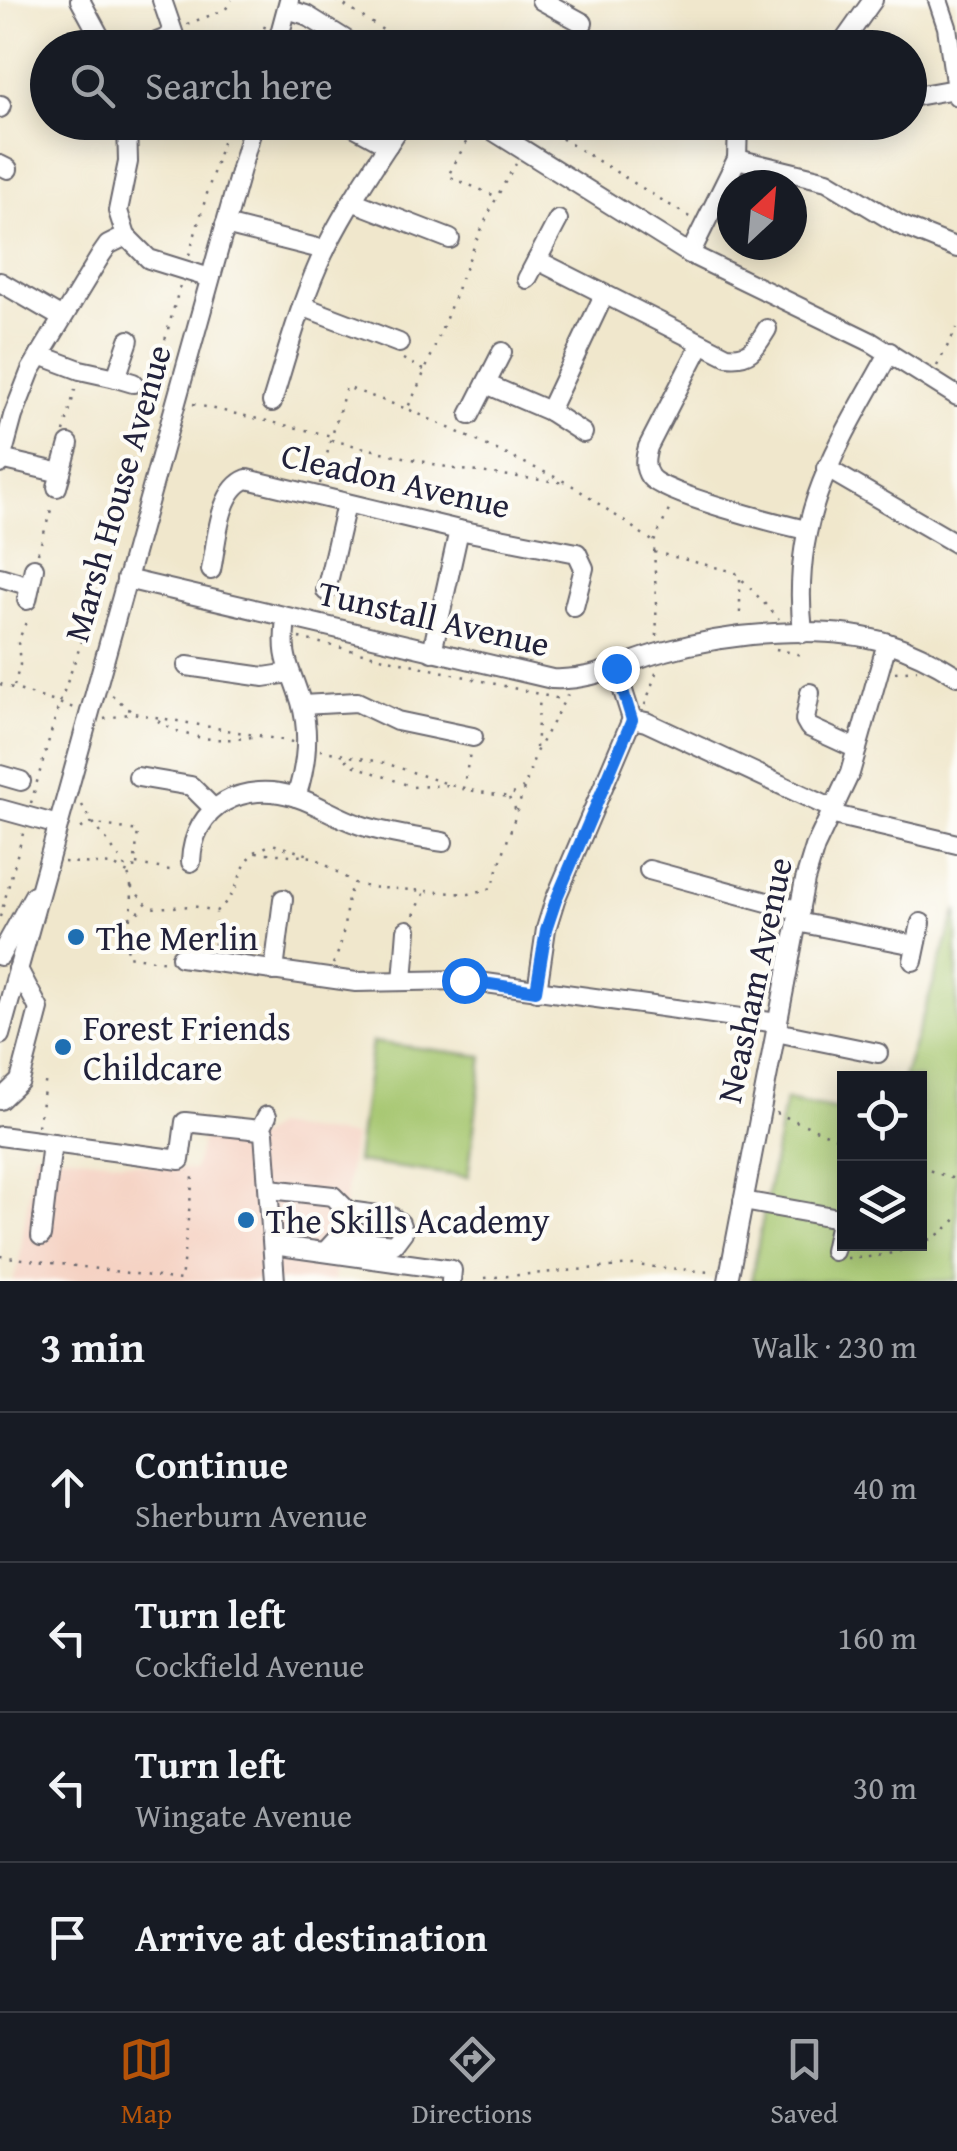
<!DOCTYPE html>
<meta charset="utf-8">
<style>
:root{--surface:#171b24;--page:#242831;--text:#f1f3f6;--muted:#9ea1a6;--line:#363941;--accent:#b45309}
body{margin:0;font-family:"Gentium Book Plus",serif;background:var(--page);color:var(--text)}
.controls{position:absolute;right:30px;bottom:30px;display:grid;overflow:hidden;border-radius:0px;box-shadow:0 5px 25px #0003}
.controls button{width:90px;height:90px;display:grid;place-items:center;padding:0;border:0;border-bottom:2px solid var(--line);background:var(--surface);color:var(--text);font:50px sans-serif}
.compass{position:absolute;left:717px;top:170px;width:90px;height:90px;border-radius:50%;background:var(--surface);box-shadow:0 5px 25px #0003;rotate:26deg}
.stop{position:absolute;width:30px;height:30px;margin:-22px;border:8px solid #1a73e8;border-radius:50%;background:#fff}
.stop.end{background:#1a73e8;border-color:#fff;box-shadow:0 2px 10px #0008}
.list{margin:0;padding:0;list-style:none}
h2{display:flex;justify-content:space-between;align-items:center;height:130px;margin:0;padding:0 40px;font-size:42px}
h2 small{font-size:32px;font-weight:400;color:var(--muted)}
.list li{display:grid;grid-template-columns:65px 1fr auto;gap:30px;align-items:center;box-sizing:border-box;height:150px;padding:0 40px;border-top:2px solid var(--line)}
.list b{display:block;font-size:38px;white-space:nowrap}
.list p{margin:0;font-size:32px;white-space:nowrap;color:var(--muted)}
.list em{font-size:32px;font-style:normal;color:var(--muted)}
.icon{flex:none;width:55px;height:55px;fill:none;stroke:currentColor;stroke-width:2;stroke-linecap:round;stroke-linejoin:round}
.map{position:relative;flex:none;width:957px;height:1281px;overflow:hidden}
.search{position:absolute;background:var(--surface);box-shadow:0 5px 25px #0003;left:30px;right:30px;top:30px;height:110px;display:flex;align-items:center;gap:25px;box-sizing:border-box;padding:0 35px;border-radius:55px;color:var(--muted);font-size:38px}
.sheet{height:730px;background:var(--surface)}
nav{display:flex;justify-content:space-around;align-items:center;box-sizing:border-box;height:140px;border-top:2px solid var(--line);background:var(--surface);font-size:28px;color:var(--muted)}
nav a{display:grid;justify-items:center;gap:5px}
nav .on{color:var(--accent)}
.map>svg:first-child{display:block}
.built{fill:#f5d2c3}
.green{fill:#a5c66e;stroke:#647454;stroke-width:2.5}
.lines{fill:none;stroke-linecap:round;stroke-linejoin:round}
.minor-casing{stroke:#6a676e;stroke-width:22}
.path{stroke:#6a676e;stroke-width:2.5;stroke-dasharray:2.5 8;stroke-linecap:butt}
.minor{stroke:#fff;stroke-width:18}
.route{stroke:#1a73e8;stroke-width:12}
.poi-dot{fill:#1f6fb2;stroke:#fdfcf7;stroke-width:4}
.labels{text-anchor:middle;dominant-baseline:central;stroke-width:8;stroke-linejoin:round;paint-order:stroke}
.street-label{font-size:35px;fill:#22223b;stroke:#fdfcf7}
.poi-label{font-size:35px;fill:#22223b;stroke:#fdfcf7;text-anchor:start}
</style>
<div class="map">
<svg width="957" height="1281" viewBox="0 0 957 1281">
<rect width="100%" height="100%" fill="#fdfcf7"/>
<filter id="ink" filterUnits="userSpaceOnUse"><feTurbulence type="fractalNoise" baseFrequency=".01" numOctaves="2"/><feDisplacementMap in="SourceGraphic" scale="20" xChannelSelector="R" yChannelSelector="G"/><feConvolveMatrix kernelMatrix="1 2 1 2 8 2 1 2 1" color-interpolation-filters="sRGB"/></filter>
<filter id="wash" filterUnits="userSpaceOnUse"><feTurbulence type="fractalNoise" baseFrequency=".0048" numOctaves="4" result="noise"/><feDisplacementMap in="SourceGraphic" scale="40" xChannelSelector="R" yChannelSelector="G"/><feGaussianBlur stdDeviation="2.25" result="paint"/><feColorMatrix in="noise" values="0 0 0 0 0 0 0 0 0 0 0 0 0 0 0 0 0 1.4 0 .05"/><feComposite in="paint" operator="in"/></filter>
<g filter="url(#wash)">
<rect width="100%" height="100%" fill="#f0e7cc"/>
<polygon class="built" points="273,1126 354,1136 333,1281 13,1281 19,1262 35,1152 194,1170 202,1140 212,1131 259,1137"/>
<g class="green">
<polygon points="957,909 957,1281 751,1281 785,1100 844,1111 844,1244 920,1244 920,1078 903,1078"/>
<polygon points="372,1042 483,1056 468,1177 356,1162"/>
</g>
</g>
<g filter="url(#ink)">
<g class="lines">
<g class="minor-casing">
<g id="minor">
<polyline points="80,0 106,48"/>
<polyline points="541,0 583,23"/>
<polyline points="938,0 947,27 957,96"/>
<polyline points="287,9 306,15 359,48"/>
<polyline points="142,48 174,35 162,0"/>
<polyline points="276,48 289,0"/>
<polyline points="839,48 873,0"/>
<polyline points="910,97 955,89"/>
<polyline points="0,108 1,105"/>
<polyline points="127,122 128,162 118,211 126,236 149,259 210,278"/>
<polyline points="346,122 388,145"/>
<polyline points="479,122 690,254 871,342 957,396"/>
<polyline points="737,159 827,181 900,225 957,248"/>
<polyline points="0,165 8,169"/>
<polyline points="352,201 450,239"/>
<polyline points="225,225 325,250"/>
<polyline points="690,254 737,159 738,122"/>
<path d="M537,260L727,356C751,359 756,347 767,329"/>
<polyline points="527,279 558,220"/>
<polyline points="0,282 62,318"/>
<polyline points="302,306 399,343"/>
<polyline points="129,340 116,378 133,383"/>
<path d="M701,344L648,447C645,458 643,467 650,477C663,494 780,524 806,530"/>
<polyline points="40,355 80,370 116,378"/>
<polyline points="486,384 549,411 583,433"/>
<path d="M272,402C288,350 302,297 326,248C348,204 376,163 403,122"/>
<polyline points="549,411 604,295"/>
<polyline points="470,415 502,352"/>
<polyline points="1,459 61,473"/>
<polyline points="0,464 13,416 31,370 101,255 108,245 126,236"/>
<polyline points="826,468 957,544"/>
<polyline points="57,487 69,444"/>
<path d="M211,570C217,543 218,490 247,479L459,530L577,553L584,568L574,607"/>
<polyline points="0,577 30,586"/>
<path d="M126,579L552,679C595,681 621,663 662,652C727,633 823,623 888,643C914,651 935,662 957,676"/>
<polyline points="326,591 346,504"/>
<polyline points="27,600 34,568"/>
<path d="M286,618C281,661 289,663 301,702C310,733 306,767 296,797"/>
<path d="M803,633C790,516 835,450 890,352"/>
<polyline points="432,652 459,530"/>
<polyline points="187,666 264,677 290,673"/>
<polyline points="616,669 632,719 646,722 833,809"/>
<polyline points="810,693 805,720 809,727 857,749"/>
<polyline points="302,705 357,702 397,721 473,737"/>
<polyline points="0,775 21,781"/>
<polyline points="138,777 191,786 213,808"/>
<polyline points="0,809 58,825"/>
<polyline points="830,814 957,844"/>
<path d="M191,862C193,805 244,780 296,797C318,804 338,818 360,825C387,834 415,837 443,842"/>
<polyline points="649,870 800,911"/>
<polyline points="797,922 915,945"/>
<polyline points="0,956 34,895"/>
<polyline points="181,957 356,982 464,980 778,1023"/>
<polyline points="913,961 921,923"/>
<polyline points="274,971 283,899"/>
<polyline points="403,981 407,930"/>
<polyline points="537,991 546,929 555,900 632,719"/>
<polyline points="776,1032 878,1053"/>
<polyline points="0,1035 254,122"/>
<polyline points="0,1100 20,1081 39,1009 18,969"/>
<polyline points="260,1130 264,1133 275,1281"/>
<polyline points="0,1136 180,1160 185,1122 260,1130 267,1116"/>
<polyline points="270,1189 333,1196 348,1211 392,1217 400,1223 403,1232 394,1244 343,1239 335,1241 325,1252"/>
<polyline points="743,1201 833,1217 840,1222 834,1251"/>
<polyline points="41,1236 52,1143"/>
<polyline points="273,1245 452,1270 451,1281"/>
<polyline points="728,1281 805,880 815,847 850,773 887,643"/>
</g>
</g>
<g class="path">
<polyline points="336,0 411,48"/>
<polyline points="187,24 225,10 232,0"/>
<polyline points="597,32 624,48"/>
<polyline points="257,48 267,20"/>
<polyline points="535,122 691,218"/>
<polyline points="471,133 448,176 493,195"/>
<polyline points="189,255 228,122"/>
<polyline points="403,359 426,371"/>
<polyline points="937,366 957,328"/>
<polyline points="144,394 161,397"/>
<path d="M193,404L332,436L346,387L407,409C448,329 468,239 516,164"/>
<polyline points="410,410 570,484 654,542"/>
<polyline points="64,432 76,386"/>
<polyline points="331,440 455,469 565,483"/>
<polyline points="320,484 331,438"/>
<polyline points="654,552 735,572 779,619"/>
<polyline points="38,553 53,503"/>
<polyline points="740,579 740,621"/>
<polyline points="657,636 654,542 670,508"/>
<polyline points="299,638 564,700"/>
<polyline points="776,649 801,655"/>
<polyline points="895,672 917,670"/>
<polyline points="0,684 74,708"/>
<polyline points="14,686 20,665 18,642 28,617"/>
<polyline points="112,695 132,712"/>
<polyline points="645,705 657,670"/>
<polyline points="104,719 133,713 293,742"/>
<path d="M158,721C187,741 228,743 261,735"/>
<polyline points="536,748 540,696"/>
<polyline points="320,750 385,763 463,789 508,797 523,788"/>
<polyline points="346,759 350,764 413,787 451,785"/>
<polyline points="463,789 470,753"/>
<polyline points="509,798 517,812"/>
<polyline points="31,803 58,708 83,638 181,282"/>
<path d="M82,805C93,827 122,855 129,877C136,900 128,932 127,956L167,962"/>
<polyline points="255,852 272,844 313,856"/>
<polyline points="64,862 113,865 128,873 134,869 138,831 91,823 74,832"/>
<polyline points="136,864 170,870 176,867"/>
<path d="M131,887L150,908L193,906L216,911C245,889 233,874 255,852L314,857L354,883L368,887L469,894L492,888L536,752L568,694"/>
<polyline points="414,915 425,892"/>
<polyline points="0,917 24,830"/>
<polyline points="129,918 146,907"/>
<polyline points="215,945 216,913"/>
<path d="M333,964C348,934 342,913 352,885"/>
<polyline points="776,1113 844,1141"/>
<polyline points="38,1126 46,1078"/>
<polyline points="920,1167 957,1180"/>
<polyline points="0,1256 181,1280 193,1177 188,1171"/>
<path d="M847,1258C882,1259 935,1246 957,1218"/>
<polyline points="485,1278 633,1265 711,1272"/>
</g>
<use href="#minor" class="minor"/>
</g>
</g>
<g class="lines" filter="url(#ink)">
<polyline class="route" points="464,980 536,991 546,930 556,900 632,720 616,668"/>
</g>
<g class="poi-dot">
<circle cx="76" cy="937" r="10"/>
<circle cx="63" cy="1047" r="10"/>
<circle cx="246" cy="1220" r="10"/>
</g>
<g class="labels">
<g class="street-label">
<text transform="translate(396 480) rotate(13)">Cleadon Avenue</text>
<text transform="translate(117 493) rotate(-74)">Marsh House Avenue</text>
<text transform="translate(434 618) rotate(13)">Tunstall Avenue</text>
<text transform="translate(754 980) rotate(-78)">Neasham Avenue</text>
</g>
<g class="poi-label">
<text x="96" y="937">The Merlin</text>
<text x="83" y="1027">Forest Friends<tspan x="83" dy="40">Childcare</tspan></text>
<text x="266" y="1220">The Skills Academy</text>
</g>
</g>
</svg>
<div class="controls">
<button><svg class="icon" aria-label="locate" viewBox="0 0 24 24"><circle cx="12" cy="12" r="6"/><path d="M12 2v4M12 18v4M2 12h4M18 12h4"/></svg></button>
<button><svg class="icon" aria-label="layers" viewBox="0 0 24 24"><path d="M12 4l9 5-9 5-9-5zM3 14l9 5 9-5"/></svg></button>
</div>
<svg class="compass" viewBox="-18 -18 36 36"><path d="M0-13l5 13h-10z" fill="#e53935"/><path d="M0 13l5-13h-10z" fill="#9ea1a6"/></svg>
<div class="stop" style="left:464px;top:980px"></div>
<div class="stop end" style="left:616px;top:668px"></div>
<div class="search"><svg class="icon" aria-label="search" viewBox="0 0 24 24"><circle cx="10" cy="10" r="6"/><path d="M15 15l6 6"/></svg>Search here</div>
</div>
<section class="sheet">
<h2>3 min<small>Walk · 230 m</small></h2>
<ul class="list">
<li><svg class="icon" aria-label="ahead" viewBox="0 0 24 24"><path d="M12 20V5M6 11l6-6 6 6"/></svg><div><b>Continue</b><p>Sherburn Avenue</p></div><em>40 m</em></li>
<li><svg class="icon" aria-label="left" viewBox="0 0 24 24"><path d="M17 20v-9H6M10 6l-5 5 5 5"/></svg><div><b>Turn left</b><p>Cockfield Avenue</p></div><em>160 m</em></li>
<li><svg class="icon" aria-label="left" viewBox="0 0 24 24"><path d="M17 20v-9H6M10 6l-5 5 5 5"/></svg><div><b>Turn left</b><p>Wingate Avenue</p></div><em>30 m</em></li>
<li><svg class="icon" aria-label="arrive" viewBox="0 0 24 24"><path d="M6 21V4h12l-3 4 3 4H6"/></svg><div><b>Arrive at destination</b></div></li>
</ul>
</section>
<nav>
<a class="on"><svg class="icon" aria-label="map" viewBox="0 0 24 24"><path d="M3 6l6-2 6 2 6-2v14l-6 2-6-2-6 2zM9 4v14M15 6v14"/></svg>Map</a>
<a><svg class="icon" aria-label="directions" viewBox="0 0 24 24"><path d="M12 3l9 9-9 9-9-9zM9 14v-3h6M13 9l2 2-2 2"/></svg>Directions</a>
<a><svg class="icon" aria-label="saved" viewBox="0 0 24 24"><path d="M7 4h10v16l-5-4-5 4z"/></svg>Saved</a>
</nav>
